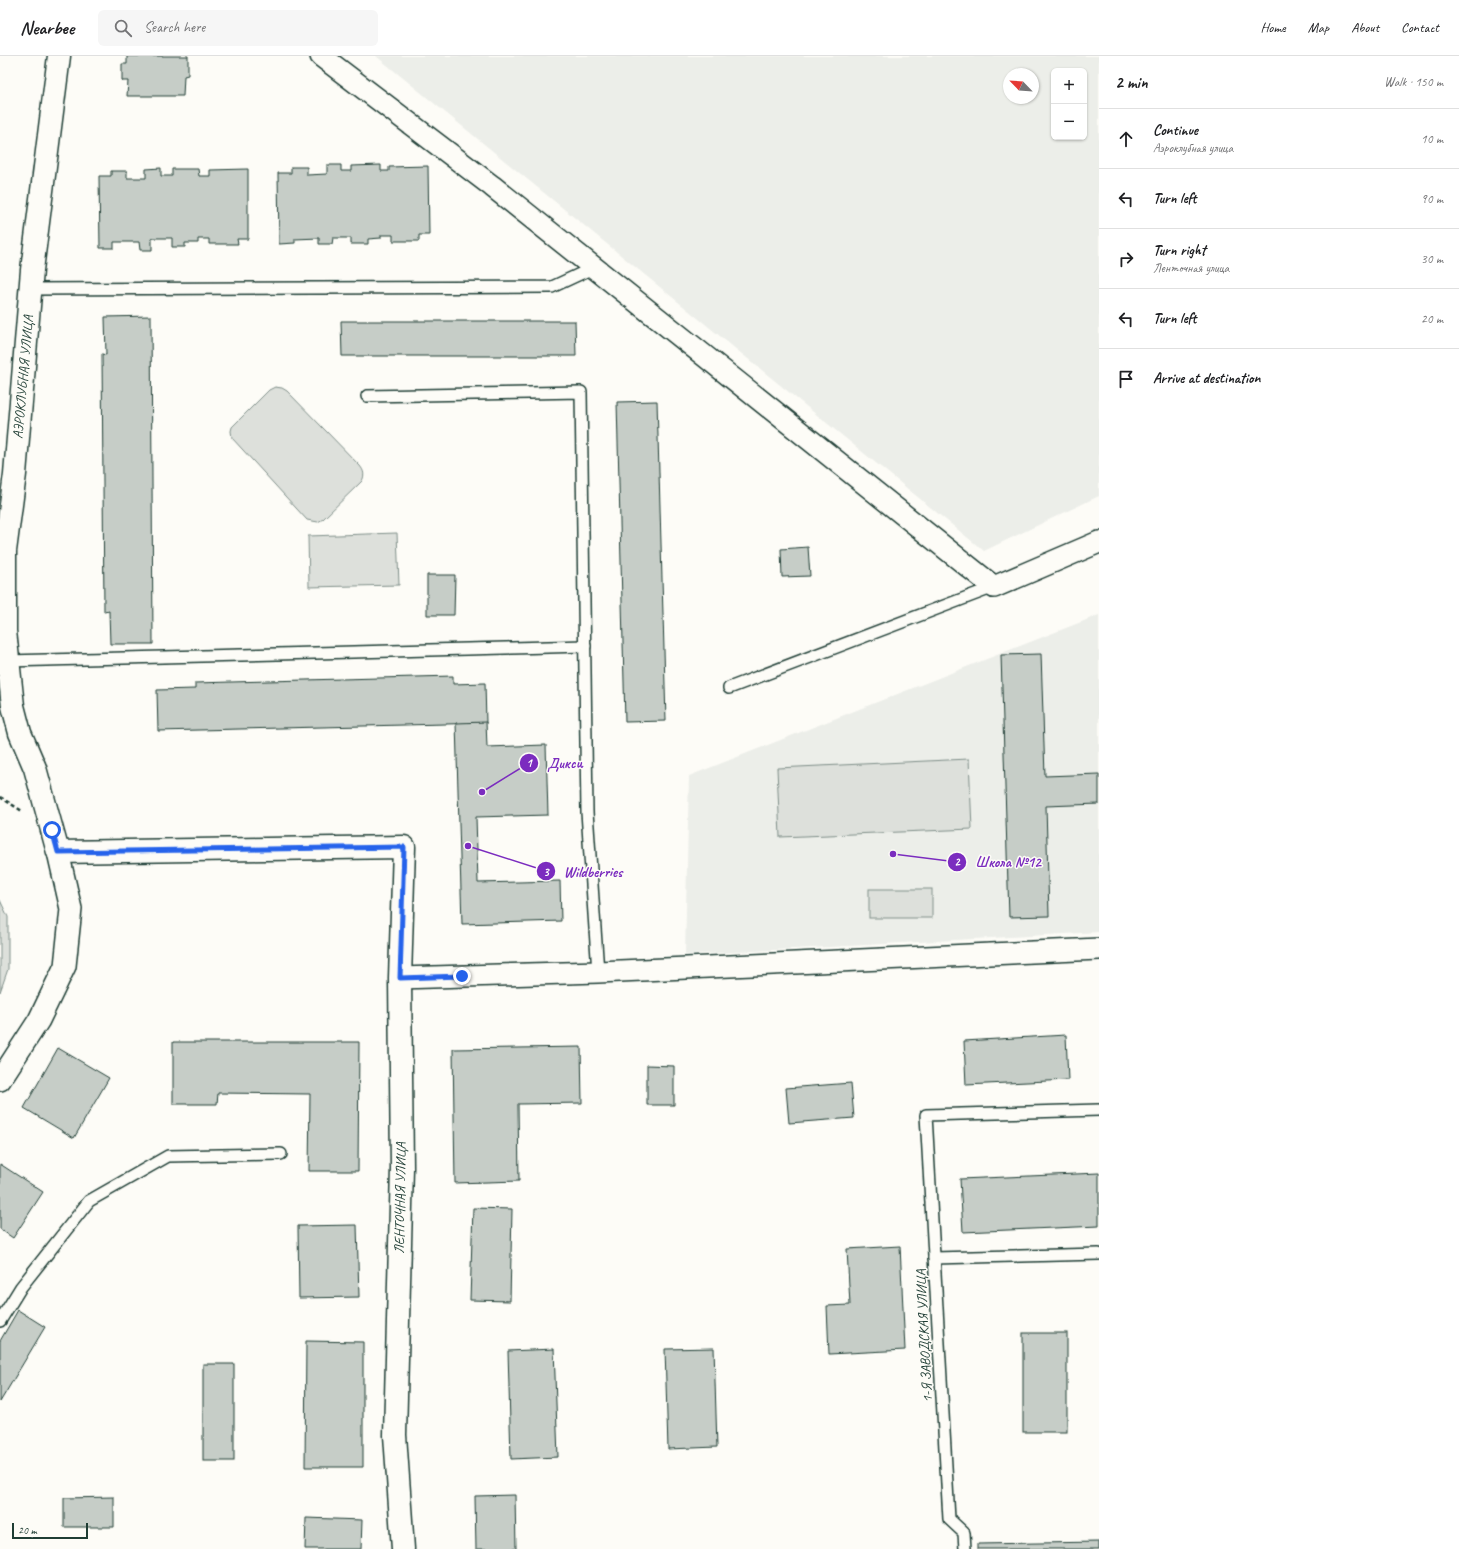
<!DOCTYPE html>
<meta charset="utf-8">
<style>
:root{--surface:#fff;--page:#f6f6f6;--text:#202124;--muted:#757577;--line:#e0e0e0}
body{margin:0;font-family:Caveat,sans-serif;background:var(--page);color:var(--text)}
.controls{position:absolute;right:12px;top:12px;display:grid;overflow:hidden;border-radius:6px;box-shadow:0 1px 3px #0004}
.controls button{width:36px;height:36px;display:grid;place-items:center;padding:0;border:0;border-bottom:1px solid var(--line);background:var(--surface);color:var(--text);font:20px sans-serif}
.compass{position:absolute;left:1003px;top:12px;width:36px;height:36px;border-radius:50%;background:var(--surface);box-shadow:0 1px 3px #0004;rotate:295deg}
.scale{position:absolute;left:12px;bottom:10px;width:76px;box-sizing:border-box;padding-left:4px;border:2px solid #1f3d34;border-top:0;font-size:11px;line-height:14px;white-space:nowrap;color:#1f3d34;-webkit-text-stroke:3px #fdfcf7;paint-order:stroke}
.stop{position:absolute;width:12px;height:12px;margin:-9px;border:3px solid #2563eb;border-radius:50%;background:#fff}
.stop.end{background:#2563eb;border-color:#fff;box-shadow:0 1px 4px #0008}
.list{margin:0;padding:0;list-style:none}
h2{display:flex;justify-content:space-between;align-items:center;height:52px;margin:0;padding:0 16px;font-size:17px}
h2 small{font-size:13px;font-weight:400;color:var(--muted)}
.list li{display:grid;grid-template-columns:26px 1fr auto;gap:12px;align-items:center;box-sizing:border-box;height:60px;padding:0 16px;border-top:1px solid var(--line)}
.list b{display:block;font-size:15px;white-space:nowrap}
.list p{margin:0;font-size:13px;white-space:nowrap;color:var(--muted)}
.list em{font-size:13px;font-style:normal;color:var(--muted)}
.icon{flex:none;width:22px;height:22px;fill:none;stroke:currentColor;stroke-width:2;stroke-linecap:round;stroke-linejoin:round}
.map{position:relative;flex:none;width:1099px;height:1493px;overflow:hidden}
header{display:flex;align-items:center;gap:24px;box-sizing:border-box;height:56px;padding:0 20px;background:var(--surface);border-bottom:1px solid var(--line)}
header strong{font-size:19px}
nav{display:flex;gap:22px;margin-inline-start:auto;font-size:14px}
.search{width:280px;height:36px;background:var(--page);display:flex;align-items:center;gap:10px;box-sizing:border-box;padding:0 14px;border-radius:6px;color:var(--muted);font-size:15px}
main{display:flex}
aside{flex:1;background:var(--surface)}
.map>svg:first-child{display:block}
.built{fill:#eceee9;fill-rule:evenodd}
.green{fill:#dde0db;stroke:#7e8e88}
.building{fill:#c6cdc7;stroke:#1f3d34}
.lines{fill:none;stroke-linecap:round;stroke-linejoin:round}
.service-casing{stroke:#1f3d34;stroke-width:14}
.minor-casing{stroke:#1f3d34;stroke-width:24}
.tertiary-casing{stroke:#1f3d34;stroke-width:25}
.path{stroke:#1f3d34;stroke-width:2.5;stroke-dasharray:4 3;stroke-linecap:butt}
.service{stroke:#fdfcf7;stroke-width:11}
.minor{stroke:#fdfcf7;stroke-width:21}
.tertiary{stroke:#fdfcf7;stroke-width:22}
.route{stroke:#2563eb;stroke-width:5}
.labels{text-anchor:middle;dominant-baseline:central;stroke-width:3;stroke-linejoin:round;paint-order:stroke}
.street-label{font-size:14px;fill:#1f3d34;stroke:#fdfcf7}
.leader{fill:none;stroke:#7b2cbf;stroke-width:1.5}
.callout-dot{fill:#7b2cbf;stroke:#fdfcf7;stroke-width:1.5}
.mark-label{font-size:12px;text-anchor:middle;font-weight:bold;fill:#fff}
.callout-label{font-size:15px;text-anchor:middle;font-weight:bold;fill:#7b2cbf;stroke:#fdfcf7;stroke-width:3;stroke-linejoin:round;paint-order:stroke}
</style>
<header>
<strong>Nearbee</strong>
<div class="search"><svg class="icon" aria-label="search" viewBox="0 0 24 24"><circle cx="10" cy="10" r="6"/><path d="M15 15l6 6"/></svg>Search here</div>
<nav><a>Home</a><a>Map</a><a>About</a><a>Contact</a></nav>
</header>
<main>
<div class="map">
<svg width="1099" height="1493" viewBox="0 0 1099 1493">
<rect width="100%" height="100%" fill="#fdfcf7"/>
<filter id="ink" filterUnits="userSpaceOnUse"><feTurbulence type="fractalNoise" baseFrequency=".025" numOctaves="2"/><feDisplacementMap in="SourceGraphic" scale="8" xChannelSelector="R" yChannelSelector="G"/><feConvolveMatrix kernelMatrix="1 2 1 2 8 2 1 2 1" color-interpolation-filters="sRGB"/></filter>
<g filter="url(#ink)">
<g class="built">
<path d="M376,0H1099V440L984,495ZM1054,15H1084V81H1054ZM1009,18H1033V42H1009Z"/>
<polygon points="1099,559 1099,876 685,899 689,720"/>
</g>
<g class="green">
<path d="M275,331L282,332L287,335L360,410C364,415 365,419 362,425L323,463L318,466L307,464L232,382L231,375L232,371L269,334Z"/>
<polygon points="397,477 399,529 309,531 308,480"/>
<polygon points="969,703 972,773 780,781 777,712"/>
<rect x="869" y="833" width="63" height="29"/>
<polygon points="0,844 8,861 8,913 0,936"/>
</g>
<g class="building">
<polygon points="127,0 188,0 188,19 184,20 183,40 127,40 128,25 122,25 122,8 127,8"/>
<polygon points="327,109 341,109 341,115 351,115 351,110 381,109 381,115 389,115 389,111 428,110 429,179 419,179 419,185 393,185 393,179 381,179 381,182 368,183 368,188 351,188 351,182 333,182 332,188 319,188 319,182 295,183 295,187 279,188 278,117 291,117 291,111 307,111 307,119 327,118"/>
<polygon points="161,112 161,120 172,120 172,113 198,113 199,120 210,120 210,114 248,113 248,183 237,183 238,188 209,188 209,183 198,183 198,187 185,187 185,191 172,191 172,182 152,182 152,194 140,194 139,186 114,186 114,192 100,192 99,120 111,120 111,115 127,115 127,122 146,122 146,113"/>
<polygon points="151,260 153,588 110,588 109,555 104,556 102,298 106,299 105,261"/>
<polygon points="341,265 575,265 576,300 342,300"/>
<polygon points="657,345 666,665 625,666 617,346"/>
<polygon points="808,491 810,520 782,521 781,493"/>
<polygon points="427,519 455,519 454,559 427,559"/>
<polygon points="1041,598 1045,720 1099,718 1099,748 1046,750 1049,860 1009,861 1001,599"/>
<polygon points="453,620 453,628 485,627 486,667 158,675 157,634 195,633 195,627"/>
<polygon points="486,666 487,691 546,689 548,759 476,761 478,827 560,825 561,865 462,868 456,667"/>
<polygon points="1066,979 1068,1024 966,1029 964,985"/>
<polygon points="173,986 359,986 358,1115 309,1115 310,1038 218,1037 217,1048 173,1048"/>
<polygon points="581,991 582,1047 518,1048 519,1125 455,1127 453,993"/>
<polygon points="58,992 109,1022 74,1082 24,1052"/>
<polygon points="647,1009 674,1010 674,1049 647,1049"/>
<polygon points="851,1027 854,1062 789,1067 786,1032"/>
<polygon points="0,1108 43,1136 13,1182 0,1173"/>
<polygon points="1099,1117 1099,1170 963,1176 960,1123"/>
<polygon points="473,1152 512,1153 510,1245 470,1244"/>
<polygon points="357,1169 359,1241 299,1242 298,1170"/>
<polygon points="900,1190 905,1294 829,1298 827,1250 850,1249 847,1193"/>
<polygon points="18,1254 45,1271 0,1346 0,1285"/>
<rect x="1023" y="1277" width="44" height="99"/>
<polygon points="306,1285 363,1286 363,1411 305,1411"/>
<polygon points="714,1292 717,1391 668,1393 665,1293"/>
<polygon points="554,1293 558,1401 511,1403 508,1295"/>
<rect x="203" y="1308" width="31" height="97"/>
<polygon points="515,1439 516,1493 476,1493 475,1440"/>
<polygon points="114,1441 114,1471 64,1471 64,1442"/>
<polygon points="306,1462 362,1464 361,1493 305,1493"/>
<polygon points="1099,1486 1099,1493 978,1493 978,1488"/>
</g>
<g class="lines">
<g class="service-casing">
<g id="service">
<polyline points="30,233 552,231 595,211"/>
<polyline points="367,340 581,336 587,756 598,916"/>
<polyline points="7,605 585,590"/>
<polyline points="729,632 994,531"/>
<polyline points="934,1202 1099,1198"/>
<polyline points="0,1265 21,1231 89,1145 168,1100 281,1098"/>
<polyline points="965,1493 964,1477 949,1463 926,1059 1099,1054"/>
</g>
</g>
<g class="minor-casing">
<g id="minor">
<polyline points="321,0 492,130 994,531 1099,486"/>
<polyline points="400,922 598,916 1099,893"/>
<polyline points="0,1024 39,964 65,910 71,853 58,796"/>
</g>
</g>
<g class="tertiary-casing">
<polyline id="tertiary" points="59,0 32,214 15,418 5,495 5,575 13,650 20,677 35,712 58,796 404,791 400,922 402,1112 395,1379 403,1493"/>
</g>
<polyline class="path" points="0,741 22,755"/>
<use href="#service" class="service"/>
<use href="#minor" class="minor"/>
<use href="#tertiary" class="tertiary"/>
</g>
</g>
<g class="lines" filter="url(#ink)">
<polyline class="route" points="52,774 58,796 404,791 400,922 462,920"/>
</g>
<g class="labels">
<g class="street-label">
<text transform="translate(23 321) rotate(-85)">АЭРОКЛУБНАЯ УЛИЦА</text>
<text transform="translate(400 1142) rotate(-89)">ЛЕНТОЧНАЯ УЛИЦА</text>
<text transform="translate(924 1280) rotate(-93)">1-Я ЗАВОДСКАЯ УЛИЦА</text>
</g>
</g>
<path class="leader" d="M482 736L529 707M893 798L957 806M468 790L546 815"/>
<g class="callout-dot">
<circle cx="482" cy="736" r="4"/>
<circle cx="893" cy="798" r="4"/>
<circle cx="468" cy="790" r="4"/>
<circle cx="529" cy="707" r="10"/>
<circle cx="957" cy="806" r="10"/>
<circle cx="546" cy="815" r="10"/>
</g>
<g class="mark-label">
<text x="529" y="711">1</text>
<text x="957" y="810">2</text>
<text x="546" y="820">3</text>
</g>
<g class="callout-label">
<text x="565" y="712">Дикси</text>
<text x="1008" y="811">Школа №12</text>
<text x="593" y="821">Wildberries</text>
</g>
</svg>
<div class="controls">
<button>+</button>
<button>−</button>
</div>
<svg class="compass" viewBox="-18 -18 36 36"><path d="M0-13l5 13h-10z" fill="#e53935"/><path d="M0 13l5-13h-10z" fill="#757577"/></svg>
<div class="scale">20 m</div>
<div class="stop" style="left:52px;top:774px"></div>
<div class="stop end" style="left:462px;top:920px"></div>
</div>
<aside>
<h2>2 min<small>Walk · 150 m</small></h2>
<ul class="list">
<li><svg class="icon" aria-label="ahead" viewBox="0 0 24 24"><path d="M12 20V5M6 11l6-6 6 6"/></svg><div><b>Continue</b><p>Аэроклубная улица</p></div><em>10 m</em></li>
<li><svg class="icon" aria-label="left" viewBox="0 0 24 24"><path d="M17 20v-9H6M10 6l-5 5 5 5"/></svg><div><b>Turn left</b></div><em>90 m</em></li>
<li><svg class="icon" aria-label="right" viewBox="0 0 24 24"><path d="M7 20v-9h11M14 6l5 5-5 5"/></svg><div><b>Turn right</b><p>Ленточная улица</p></div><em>30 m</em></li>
<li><svg class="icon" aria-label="left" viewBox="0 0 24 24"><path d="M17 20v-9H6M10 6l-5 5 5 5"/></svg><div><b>Turn left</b></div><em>20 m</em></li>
<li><svg class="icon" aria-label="arrive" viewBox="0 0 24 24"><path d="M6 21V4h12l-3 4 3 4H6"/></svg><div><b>Arrive at destination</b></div></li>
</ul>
</aside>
</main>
